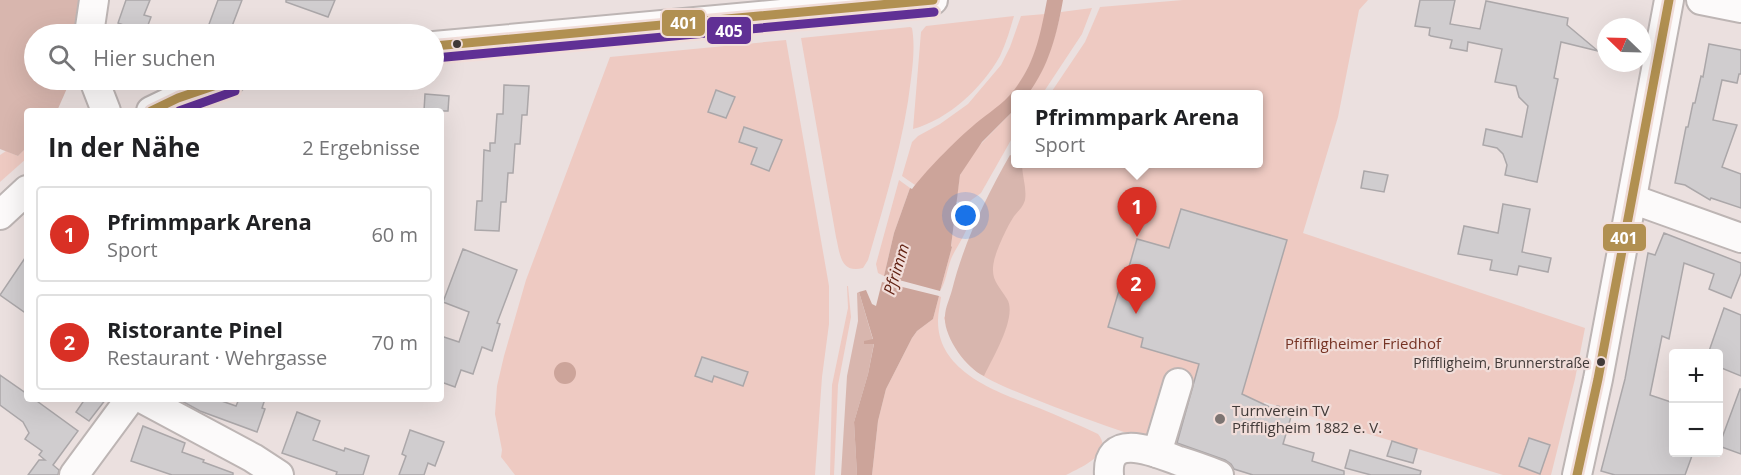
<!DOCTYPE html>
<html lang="de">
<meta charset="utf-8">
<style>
:root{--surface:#fff;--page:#f2f2f2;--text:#202124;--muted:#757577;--line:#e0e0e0;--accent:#d93025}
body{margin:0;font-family:"Open Sans",sans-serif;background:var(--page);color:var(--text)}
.controls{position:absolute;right:18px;bottom:18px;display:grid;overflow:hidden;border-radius:6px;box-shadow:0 6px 24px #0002}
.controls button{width:54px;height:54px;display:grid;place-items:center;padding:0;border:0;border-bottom:2px solid var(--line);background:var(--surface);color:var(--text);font:30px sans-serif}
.compass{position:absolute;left:1597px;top:18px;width:54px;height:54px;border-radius:50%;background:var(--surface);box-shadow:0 6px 24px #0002;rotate:293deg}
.you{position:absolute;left:966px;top:216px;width:21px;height:21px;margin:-15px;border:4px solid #fff;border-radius:50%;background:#1a73e8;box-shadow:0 0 0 9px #1a73e833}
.badge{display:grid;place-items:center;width:39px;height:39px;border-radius:50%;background:var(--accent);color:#fff;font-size:20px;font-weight:700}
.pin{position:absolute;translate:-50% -50px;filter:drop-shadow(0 2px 3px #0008)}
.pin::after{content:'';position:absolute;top:32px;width:21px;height:18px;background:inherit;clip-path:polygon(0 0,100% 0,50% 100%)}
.popup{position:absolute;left:1011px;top:90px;width:252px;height:78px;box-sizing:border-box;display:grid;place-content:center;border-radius:6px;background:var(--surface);filter:drop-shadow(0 2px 4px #0005);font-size:20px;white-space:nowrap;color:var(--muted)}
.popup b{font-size:22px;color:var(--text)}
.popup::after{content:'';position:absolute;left:50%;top:100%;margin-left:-12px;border:12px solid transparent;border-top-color:var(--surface)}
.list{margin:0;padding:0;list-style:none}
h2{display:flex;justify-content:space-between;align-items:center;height:78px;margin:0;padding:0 24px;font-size:26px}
h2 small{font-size:20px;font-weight:400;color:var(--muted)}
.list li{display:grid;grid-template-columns:39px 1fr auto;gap:18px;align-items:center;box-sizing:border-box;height:96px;margin:0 12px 12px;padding:0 12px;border:2px solid var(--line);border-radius:6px}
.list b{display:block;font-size:22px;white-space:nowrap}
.list p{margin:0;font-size:20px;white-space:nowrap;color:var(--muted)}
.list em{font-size:20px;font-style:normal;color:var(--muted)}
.icon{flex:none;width:33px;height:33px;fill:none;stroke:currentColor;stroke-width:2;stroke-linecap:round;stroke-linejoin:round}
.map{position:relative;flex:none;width:1741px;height:475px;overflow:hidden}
.search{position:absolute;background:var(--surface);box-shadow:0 6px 24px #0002;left:24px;top:24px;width:420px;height:66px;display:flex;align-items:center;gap:15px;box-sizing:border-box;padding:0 21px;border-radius:33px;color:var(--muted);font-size:22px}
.panel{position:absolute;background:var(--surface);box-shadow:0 6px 24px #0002;left:24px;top:108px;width:420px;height:294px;border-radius:6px}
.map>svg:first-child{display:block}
.green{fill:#eecac2}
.forest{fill:#d8b6ae}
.water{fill:#cca49a}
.building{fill:#d0cdcf;stroke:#aba7a9;stroke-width:1.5}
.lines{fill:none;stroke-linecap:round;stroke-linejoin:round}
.minor-casing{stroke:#bdb5b4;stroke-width:32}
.minor{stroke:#fcfafa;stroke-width:28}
.bus-1-casing{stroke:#f1ddd9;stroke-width:14}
.bus-2-casing{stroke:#f1ddd9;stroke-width:14}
.bus-1{stroke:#b19051;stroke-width:9}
.bus-2{stroke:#603095;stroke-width:9}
.bus-dot{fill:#413a38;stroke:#f1ddd9;stroke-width:2}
.poi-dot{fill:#7c7472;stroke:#f1ddd9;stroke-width:2}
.labels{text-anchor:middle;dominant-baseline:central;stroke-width:4.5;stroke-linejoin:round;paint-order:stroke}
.bus-label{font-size:14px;fill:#413a38;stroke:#f1ddd9;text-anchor:end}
.park-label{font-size:15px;fill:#763324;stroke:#f1ddd9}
.poi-label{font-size:15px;fill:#413a38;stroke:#f1ddd9;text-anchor:start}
.water-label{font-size:16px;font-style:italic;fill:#622112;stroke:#f1ddd9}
.line-badge{stroke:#f1ddd9;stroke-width:2}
.badge-label{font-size:16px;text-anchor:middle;font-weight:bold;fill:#fff}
</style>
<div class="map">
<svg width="1741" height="475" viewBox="0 0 1741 475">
<rect width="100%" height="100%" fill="#ebe0df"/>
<g class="green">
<path d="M1183,0H1368L1359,10L1338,117L1303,233L1585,328L1575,379L1551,475H1503L1264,402L1243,472C1171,447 1097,425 1027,396C1008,388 985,380 970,366C955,352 950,336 944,318L1017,164H1258V94H1050L1085,42L1100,7Z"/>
<path d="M1092,8L1082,34L1045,90L1042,94H1028C1047,66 1053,45 1061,12Z"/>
<path d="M1045,14C1040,46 1027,80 1002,104C991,114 978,122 967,133C949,149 932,167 915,185L902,176L912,142L918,136L940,124L968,104L1001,65L1010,47L1021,16Z"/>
<path d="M1014,16C1010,30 1006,43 1000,56C982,88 949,119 913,129L921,32L926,26Z"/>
<path d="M910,27L912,28C915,45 913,63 911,79C904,141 885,201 868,260L863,268C840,274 840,253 836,237L801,38Z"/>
<polygon points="786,40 829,286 829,324 822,377 815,475 515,475 501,457 502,450 495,414 497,386 504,356 526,280 610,57"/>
<polygon points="1015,109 1015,133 981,193 970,201 956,202 960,175 975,150"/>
<polygon points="27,147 27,158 0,182 0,155 6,151 18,156"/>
<polygon points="899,180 910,188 894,233 884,276 878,273 876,264"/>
<path d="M956,205H967C976,224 958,242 951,259C947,269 946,282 940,291L952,247L951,246Z"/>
<polygon points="847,286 848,286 851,317 838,385 834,475 830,475 832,385 848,308"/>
<path d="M939,296L941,297C940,305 938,313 938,320C937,373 1000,393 1039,408C1059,416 1079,425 1098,434C1115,454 1079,468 1066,475H872L878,421L886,389L912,338L917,331L933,319Z"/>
</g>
<g class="forest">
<polygon points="0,0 80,0 75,34 34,34 34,80 56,80 56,82 68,86 57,111 27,111 27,147 18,156 0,149"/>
<path d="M1010,155L1015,157L1016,164H1022C1022,176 1027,188 1025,200C1023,207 1019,210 1015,215C1008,224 996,251 994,261C990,280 998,284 1007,299C1018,316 992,359 984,376C966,368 943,336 945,316C945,308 950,298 952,290C964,242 986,197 1010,155Z"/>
<polygon points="859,292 873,340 864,344 874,343 868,374 854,422 857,475 841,475 847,376 858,321 857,293"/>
</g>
<g class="water">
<path d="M1047,0H1063C1057,34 1049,66 1028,94H1016L1015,109L982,142L960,175L951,246L952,247L940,291L884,276L894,233L910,188L912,189C929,167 959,137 980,120C994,109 1007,101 1017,86C1036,60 1041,31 1047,0Z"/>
<polygon points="882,282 939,296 933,319 917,331 912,338 886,389 878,421 872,475 857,475 854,422 868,374 874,344 864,344 864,341 873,339 859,292 866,290 872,304 876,306"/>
<circle cx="565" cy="373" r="11"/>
</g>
<g class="building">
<polygon points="126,0 150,0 144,15 151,17 145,33 118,23"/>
<polygon points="218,0 242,0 229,34 208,27"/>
<polygon points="286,0 335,0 328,17 286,2"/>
<polygon points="1420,0 1455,0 1450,24 1480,29 1486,1 1568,18 1567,25 1598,51 1561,42 1554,78 1558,79 1537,182 1505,175 1507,165 1503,154 1497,148 1483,145 1486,129 1522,137 1528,106 1519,97 1516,86 1495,82 1502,49 1468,42 1467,51 1450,48 1452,40 1431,36 1429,35 1430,28 1415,26"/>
<polygon points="1709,44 1741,50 1741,74 1739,74 1737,83 1722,80 1713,120 1737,125 1722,167 1741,174 1741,208 1711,198 1710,200 1685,185 1675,183 1686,127 1688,127 1693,103 1695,103 1701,76 1703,77"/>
<polygon points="504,85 529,86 527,115 522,115 520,144 515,144 513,173 508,173 506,202 501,202 499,231 475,230 477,201 482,201 484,150 490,151 490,143 495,143 497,114 503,114"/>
<polygon points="716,90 735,97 726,118 708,112"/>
<polygon points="425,94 449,96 448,111 424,111"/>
<polygon points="744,127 782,140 769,171 751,164 757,148 739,142"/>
<polygon points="1364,171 1388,175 1384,192 1361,188"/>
<polygon points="1503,204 1530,209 1522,252 1551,258 1548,272 1519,266 1517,275 1490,270 1492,260 1458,254 1464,226 1498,233"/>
<polygon points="1181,209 1287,240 1242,394 1276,410 1277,406 1293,410 1283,444 1314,453 1312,461 1344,471 1344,475 1253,475 1234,469 1231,464 1225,460 1177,443 1199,364 1141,347 1143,338 1108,327 1124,274 1127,274 1137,239 1169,248"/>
<polygon points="1664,233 1741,263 1741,273 1731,298 1709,289 1714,274 1684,263 1669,339 1662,336 1650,395 1674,403 1674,453 1693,453 1685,475 1615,475 1601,471 1625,379 1648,253 1655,255"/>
<polygon points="463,249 517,270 497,323 500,324 492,351 482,347 473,374 461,370 455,387 441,382 441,336 459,342 469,312 443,302"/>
<polygon points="27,255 27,314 0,295"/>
<polygon points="1724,308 1741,315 1741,376 1719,367 1719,354 1708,354"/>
<polygon points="702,357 748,372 743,386 714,376 712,382 695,376"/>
<polygon points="0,375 27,394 27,399 34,399 78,431 53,465 59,470 58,475 28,475 39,460 45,460 39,455 42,451 25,439 29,433 23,422 0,405"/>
<polygon points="1740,389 1741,389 1741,454 1719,446"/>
<polygon points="85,399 106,399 89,421 76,412"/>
<polygon points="178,399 216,399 236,406 239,399 265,399 262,408 265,409 257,432 200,411"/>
<polygon points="297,412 320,421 313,440 344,451 345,448 369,456 363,475 336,475 337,472 282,453"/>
<polygon points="143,426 185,443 182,452 204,460 203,462 233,473 233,475 172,475 131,461"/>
<polygon points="410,430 444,442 435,466 428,463 424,475 399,475 406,456 402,454"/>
<polygon points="1529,438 1550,445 1540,474 1519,466"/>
<polygon points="1392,441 1417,449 1413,463 1387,456"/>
<polygon points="1350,450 1421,471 1420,475 1371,475 1345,468"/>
</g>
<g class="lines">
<g class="minor-casing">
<g id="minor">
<polyline points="1701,0 1741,8"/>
<polyline points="89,34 94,0"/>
<polyline points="434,46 933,0"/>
<polyline points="94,80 106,111"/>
<polyline points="151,111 178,98 231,80"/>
<polyline points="1632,199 1741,238"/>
<polyline points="0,215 27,190"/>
<polyline points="143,399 253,458 279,475"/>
<polyline points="1157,453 1178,383"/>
<polyline points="74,475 130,399"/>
<path d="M1109,475C1106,430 1155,452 1179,461C1192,465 1206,470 1219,475"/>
<polyline points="1577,475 1598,379 1669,0"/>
</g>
</g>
<use href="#minor" class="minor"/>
<g class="bus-1-casing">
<g id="bus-1">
<polyline points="434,46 933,0"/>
<polyline points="151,111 178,98 231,80"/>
<polyline points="1577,475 1598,379 1669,0"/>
</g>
</g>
<g class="bus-2-casing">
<g id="bus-2">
<polyline points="435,58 934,12"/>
<polyline points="179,111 235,91"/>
</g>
</g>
<use href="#bus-1" class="bus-1"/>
<use href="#bus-2" class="bus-2"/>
</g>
<g class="bus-dot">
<circle cx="457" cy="44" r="5"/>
<circle cx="1601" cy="362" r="5"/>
</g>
<circle class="poi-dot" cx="1220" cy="419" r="6"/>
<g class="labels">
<g class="bus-label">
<text x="1590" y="362">Pfiffligheim, Brunnerstraße</text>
</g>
<g class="park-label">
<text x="1363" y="343">Pfiffligheimer Friedhof</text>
</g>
<g class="poi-label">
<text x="1232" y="410">Turnverein TV<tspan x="1232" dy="17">Pfiffligheim 1882 e. V.</tspan></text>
</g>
<g class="water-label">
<text transform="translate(896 269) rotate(-73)">Pfrimm</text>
</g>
</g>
<g class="line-badge">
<rect x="661" y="9" width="45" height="28" rx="6" fill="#b19051"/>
<rect x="706" y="16" width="46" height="29" rx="6" fill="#603095"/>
<rect x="1602" y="223" width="45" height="29" rx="6" fill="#b19051"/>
</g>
<g class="badge-label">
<text x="684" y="29">401</text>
<text x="729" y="37">405</text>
<text x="1624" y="244">401</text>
</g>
</svg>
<div class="controls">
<button>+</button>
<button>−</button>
</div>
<svg class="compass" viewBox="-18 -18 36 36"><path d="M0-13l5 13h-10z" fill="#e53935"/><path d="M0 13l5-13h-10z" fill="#757577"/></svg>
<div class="you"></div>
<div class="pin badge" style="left:1137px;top:237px">1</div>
<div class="popup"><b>Pfrimmpark Arena</b>Sport</div>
<div class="pin badge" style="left:1136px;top:314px">2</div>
<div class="search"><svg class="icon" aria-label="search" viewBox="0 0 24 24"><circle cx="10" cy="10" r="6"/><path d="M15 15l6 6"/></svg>Hier suchen</div>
<section class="panel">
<h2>In der Nähe<small>2 Ergebnisse</small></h2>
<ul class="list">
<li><span class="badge">1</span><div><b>Pfrimmpark Arena</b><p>Sport</p></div><em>60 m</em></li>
<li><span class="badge">2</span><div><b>Ristorante Pinel</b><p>Restaurant · Wehrgasse</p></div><em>70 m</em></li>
</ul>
</section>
</div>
